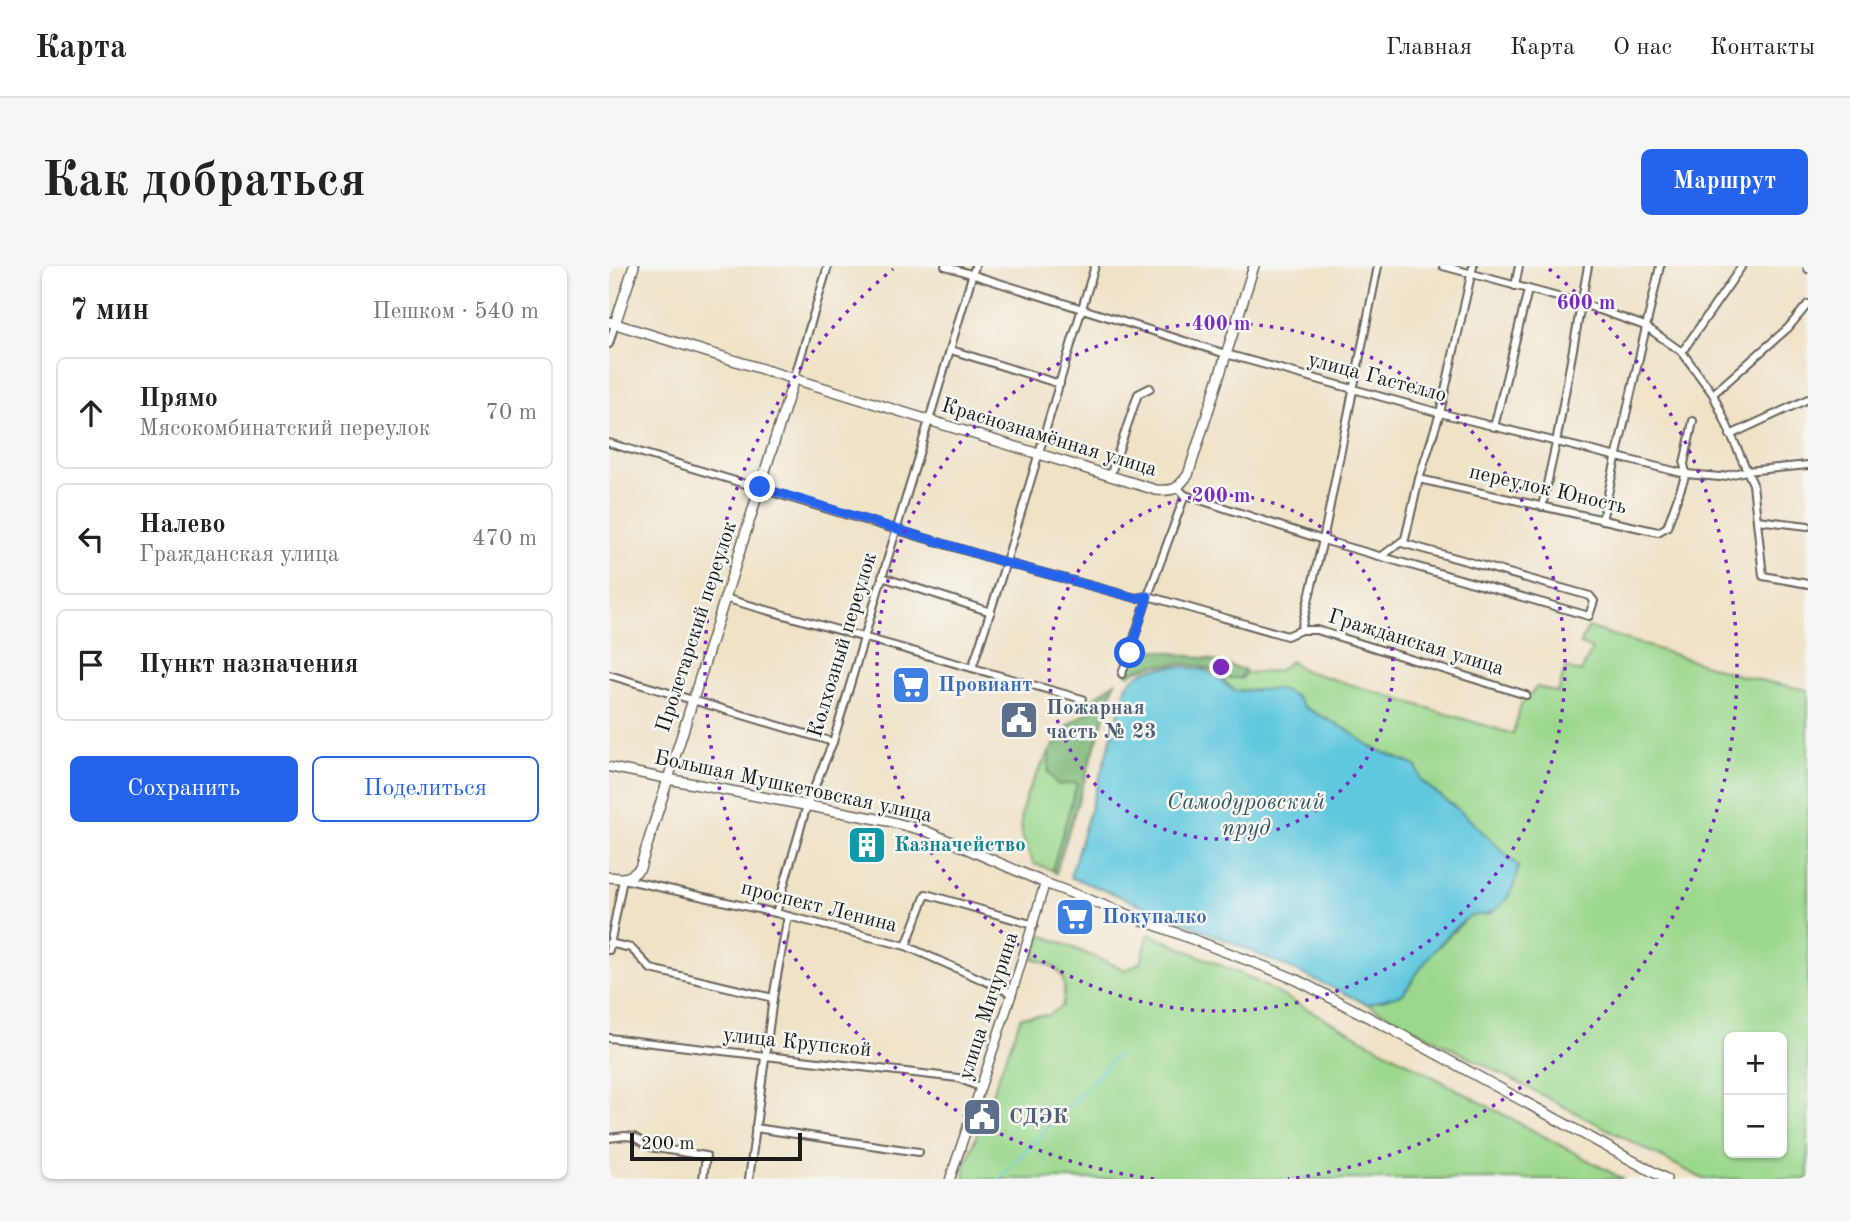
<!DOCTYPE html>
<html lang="ru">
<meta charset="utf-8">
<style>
:root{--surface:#fff;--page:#f6f6f6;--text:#222;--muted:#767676;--line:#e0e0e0;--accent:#2563eb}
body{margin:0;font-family:"Old Standard TT",serif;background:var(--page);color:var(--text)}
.controls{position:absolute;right:21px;bottom:21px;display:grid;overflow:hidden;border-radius:10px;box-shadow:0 2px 5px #0004}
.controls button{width:63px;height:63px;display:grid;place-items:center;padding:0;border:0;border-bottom:2px solid var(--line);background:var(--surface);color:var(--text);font:35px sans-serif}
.scale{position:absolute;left:21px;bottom:18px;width:172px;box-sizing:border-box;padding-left:7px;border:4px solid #1c1c1c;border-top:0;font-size:19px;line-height:24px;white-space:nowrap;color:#1c1c1c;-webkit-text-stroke:5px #f6f6f2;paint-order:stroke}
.stop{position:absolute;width:21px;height:21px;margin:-16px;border:5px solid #2563eb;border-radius:50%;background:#fff}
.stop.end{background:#2563eb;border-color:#fff;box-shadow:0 2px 7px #0008}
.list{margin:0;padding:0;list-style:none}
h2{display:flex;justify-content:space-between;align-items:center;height:91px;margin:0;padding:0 28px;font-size:30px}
h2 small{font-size:23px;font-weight:400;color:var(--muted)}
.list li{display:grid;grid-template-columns:46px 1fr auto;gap:21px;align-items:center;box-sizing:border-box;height:112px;margin:0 14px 14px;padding:0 14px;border:2px solid var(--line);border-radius:10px}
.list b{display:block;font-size:26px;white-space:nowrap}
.list p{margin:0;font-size:23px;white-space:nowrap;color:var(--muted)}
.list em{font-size:23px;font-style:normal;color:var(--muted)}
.actions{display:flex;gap:14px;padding:21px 28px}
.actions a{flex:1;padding:16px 0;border:2px solid var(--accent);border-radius:10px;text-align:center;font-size:24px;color:var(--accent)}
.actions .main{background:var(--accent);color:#fff}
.icon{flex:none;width:38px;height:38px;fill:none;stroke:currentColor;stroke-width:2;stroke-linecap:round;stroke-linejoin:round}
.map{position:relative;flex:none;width:1199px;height:913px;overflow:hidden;border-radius:10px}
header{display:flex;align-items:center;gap:42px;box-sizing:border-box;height:98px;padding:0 35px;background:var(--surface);border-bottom:2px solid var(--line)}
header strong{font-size:33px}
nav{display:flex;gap:38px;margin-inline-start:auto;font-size:24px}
.intro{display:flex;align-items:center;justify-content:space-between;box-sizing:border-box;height:168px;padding:0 42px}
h1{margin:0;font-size:49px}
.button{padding:18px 32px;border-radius:10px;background:var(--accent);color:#fff;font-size:24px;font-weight:700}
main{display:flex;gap:42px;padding:0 42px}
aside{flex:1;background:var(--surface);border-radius:10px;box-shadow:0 2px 5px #0004}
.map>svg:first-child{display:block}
.green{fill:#9bd88d;stroke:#5c7a54;stroke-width:2;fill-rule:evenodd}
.forest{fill:#7cb878;stroke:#4c6a4a;stroke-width:2}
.water{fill:#61c8de;stroke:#3e727d;stroke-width:2}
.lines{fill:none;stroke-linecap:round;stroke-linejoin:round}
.stream{stroke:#61c8de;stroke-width:2}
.minor-casing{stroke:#666158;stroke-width:10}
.tertiary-casing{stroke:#666158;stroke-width:11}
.secondary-casing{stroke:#666158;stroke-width:12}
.minor{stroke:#fff;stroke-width:6}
.tertiary{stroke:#fff;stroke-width:8}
.secondary{stroke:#fff;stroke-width:9}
.route{stroke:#2563eb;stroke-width:9}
.ring{fill:none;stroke:#7b2cbf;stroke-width:3.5;stroke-dasharray:3.5 7}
.labels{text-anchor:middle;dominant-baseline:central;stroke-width:5;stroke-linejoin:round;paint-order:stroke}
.street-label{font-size:21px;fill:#1c1c1c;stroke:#f6f6f2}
.shop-label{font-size:21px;font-weight:bold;fill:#366cbe;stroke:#f6f6f2;text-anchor:start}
.service-label{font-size:21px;font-weight:bold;fill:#4e5e75;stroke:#f6f6f2;text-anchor:start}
.culture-label{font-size:21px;font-weight:bold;fill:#0d838f;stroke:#f6f6f2;text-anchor:start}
.water-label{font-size:23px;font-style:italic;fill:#345860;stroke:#f6f6f2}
.centre{fill:#7b2cbf;stroke:#f6f6f2;stroke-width:3.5}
.ring-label{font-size:21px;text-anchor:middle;font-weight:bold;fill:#7b2cbf;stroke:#f6f6f2;stroke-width:5;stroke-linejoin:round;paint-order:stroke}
</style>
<header>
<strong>Карта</strong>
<nav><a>Главная</a><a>Карта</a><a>О нас</a><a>Контакты</a></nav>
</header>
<div class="intro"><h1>Как добраться</h1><a class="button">Маршрут</a></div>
<main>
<aside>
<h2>7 мин<small>Пешком · 540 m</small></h2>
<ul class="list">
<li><svg class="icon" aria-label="ahead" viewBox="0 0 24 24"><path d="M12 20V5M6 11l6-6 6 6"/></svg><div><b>Прямо</b><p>Мясокомбинатский переулок</p></div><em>70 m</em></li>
<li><svg class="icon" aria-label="left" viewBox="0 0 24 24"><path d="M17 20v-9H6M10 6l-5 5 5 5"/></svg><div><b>Налево</b><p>Гражданская улица</p></div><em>470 m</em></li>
<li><svg class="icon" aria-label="arrive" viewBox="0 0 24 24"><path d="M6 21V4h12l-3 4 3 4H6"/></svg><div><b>Пункт назначения</b></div></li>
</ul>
<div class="actions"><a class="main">Сохранить</a><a>Поделиться</a></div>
</aside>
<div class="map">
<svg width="1199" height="913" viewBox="0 0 1199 913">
<rect width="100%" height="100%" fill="#f6f6f2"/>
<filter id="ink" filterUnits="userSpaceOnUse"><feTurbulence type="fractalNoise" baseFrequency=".0143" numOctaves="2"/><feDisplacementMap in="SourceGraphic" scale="14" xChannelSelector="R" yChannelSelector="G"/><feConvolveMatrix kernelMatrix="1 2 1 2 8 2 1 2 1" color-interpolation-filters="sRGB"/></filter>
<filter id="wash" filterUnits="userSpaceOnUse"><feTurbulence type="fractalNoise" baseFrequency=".00686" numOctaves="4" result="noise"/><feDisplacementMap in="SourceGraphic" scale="28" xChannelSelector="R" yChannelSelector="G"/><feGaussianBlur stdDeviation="1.57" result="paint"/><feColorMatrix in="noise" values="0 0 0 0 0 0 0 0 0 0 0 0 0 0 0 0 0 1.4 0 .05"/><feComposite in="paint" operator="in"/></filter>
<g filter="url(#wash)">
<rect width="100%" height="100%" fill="#efe2c6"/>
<g class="green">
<path d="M979,361L1135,411L1199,424V913H1094L758,738L794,728L820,690L859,651L881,647L887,581L856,549L812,515L807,500L762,481L737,463L694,441L686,430L672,424L626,425L613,413L619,411L632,413L637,407L668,405L682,395L694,404L904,468L912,439L928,421L949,427L956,402L972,406L983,383L971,378ZM1120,771H1173V887H1120Z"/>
<path d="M441,485L439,507L469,516L443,604L425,598C421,588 414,577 413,567C408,536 426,511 441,485Z"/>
<path d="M540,668L641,712L1014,913H356V900L371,860L368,859L376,832L381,833L412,751L439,749L453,740C460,710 452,702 424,692L433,669L517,704L532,696Z"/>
</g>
<g class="forest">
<polygon points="540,383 599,393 636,404 631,412 615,412 600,403 578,398 546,399 528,404 520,409 518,408 524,389"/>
<polygon points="506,416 447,606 447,607 443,604 468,517 449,519 439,507 441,485 460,459 486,441 480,436"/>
</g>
<path class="water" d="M561,401H578L598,405L626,425L672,423L686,430L695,441L737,463L762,481L807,500L812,515L856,549L909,600C908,618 897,642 878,648C871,650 863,648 857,653C833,670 810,704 794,728L758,738C661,692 562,649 461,611L518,419C532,404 540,402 561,401Z"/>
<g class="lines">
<polyline class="stream" points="390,913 509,788"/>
</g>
</g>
<g filter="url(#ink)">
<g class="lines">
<g class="minor-casing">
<g id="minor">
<polyline points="336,0 617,88 831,147 1077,208 1111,211 1137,205 1199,199"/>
<polyline points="834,0 971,37 1036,60 1073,86 1104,128 1144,218 1154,310 1199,318"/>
<polyline points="1198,0 1199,3"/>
<polyline points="906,20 910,0"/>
<polyline points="0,78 6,58"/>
<polyline points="342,84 451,118"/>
<polyline points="1073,86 1133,0"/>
<polyline points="185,113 219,0"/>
<polyline points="1104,128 1179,62 1199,38"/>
<polyline points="885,161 919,24"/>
<polyline points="1121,169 1199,133"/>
<polyline points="0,177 398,297 527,332 539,330 678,370 692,364 708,364 917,429"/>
<polyline points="501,210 529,128 541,122"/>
<polyline points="810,213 1049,266 1058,261 1077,208 1075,198 1084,155"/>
<polyline points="569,222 576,229 714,274 980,350 985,335 981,330 793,277"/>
<polyline points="933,241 947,177 979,0"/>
<polyline points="993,254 1051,0"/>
<polyline points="1148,254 1199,260"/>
<polyline points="773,290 796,273 810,213 831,147 864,0"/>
<polyline points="273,311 382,346"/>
<polyline points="115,332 473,433"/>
<polyline points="692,364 714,274 769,0"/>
<path d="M363,402C408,269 444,134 486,0"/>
<polyline points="513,408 539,330 576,229"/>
<polyline points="0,409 224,476"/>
<polyline points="167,647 198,539 224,476 366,0"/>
<polyline points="0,677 22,682 42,703 164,732"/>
<polyline points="297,680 317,628 425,659"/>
<polyline points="0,684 14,613 167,647 297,680 403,727"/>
<polyline points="0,772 349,812 371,821"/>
<polyline points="146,862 310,886"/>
<polyline points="0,872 16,870 25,871 41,881 97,890 94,913"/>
<polyline points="140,913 164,732 179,650"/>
</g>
</g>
<g class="tertiary-casing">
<g id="tertiary">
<polyline points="0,501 59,513"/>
<polyline points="341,913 403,727 436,617"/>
</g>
</g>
<g class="secondary-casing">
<g id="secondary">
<path d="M0,56L547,224C566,225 567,224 579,209L645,0"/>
<polyline points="6,58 25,0"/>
<polyline points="59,513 279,555 317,565 436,617 659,702 688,714 782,763 1057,913"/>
<path d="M0,611C15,613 21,613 31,602L185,113"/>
</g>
</g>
<use href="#minor" class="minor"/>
<use href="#tertiary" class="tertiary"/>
<use href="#secondary" class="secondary"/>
</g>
</g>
<g class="lines" filter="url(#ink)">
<polyline class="route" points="151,221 398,297 527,332 539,330 521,387"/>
</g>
<g class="ring">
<circle cx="612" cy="401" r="172"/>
<circle cx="612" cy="401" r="344"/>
<path d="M545 913A516 516 0 0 1 284 3M940 3A516 516 0 0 1 679 913"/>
</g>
<defs>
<g id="supermarket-square" transform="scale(2.0125)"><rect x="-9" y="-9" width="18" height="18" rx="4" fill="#3f7fe0" stroke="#f6f6f2"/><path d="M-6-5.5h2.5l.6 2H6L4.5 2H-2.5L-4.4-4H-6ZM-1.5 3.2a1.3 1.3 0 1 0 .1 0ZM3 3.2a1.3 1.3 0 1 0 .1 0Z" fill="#fff"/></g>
<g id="civic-square" transform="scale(2.0125)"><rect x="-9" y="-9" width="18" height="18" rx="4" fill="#5c6f8a" stroke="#f6f6f2"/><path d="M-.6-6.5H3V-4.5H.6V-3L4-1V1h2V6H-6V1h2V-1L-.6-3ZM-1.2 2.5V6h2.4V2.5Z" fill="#fff"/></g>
<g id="building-square" transform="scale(2.0125)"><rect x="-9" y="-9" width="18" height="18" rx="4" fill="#0f9aa8" stroke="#f6f6f2"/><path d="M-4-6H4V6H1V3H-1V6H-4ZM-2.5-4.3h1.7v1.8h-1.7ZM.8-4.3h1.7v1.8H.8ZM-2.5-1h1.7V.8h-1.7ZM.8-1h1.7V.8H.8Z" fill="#fff"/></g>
</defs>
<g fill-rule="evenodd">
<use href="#supermarket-square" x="302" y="419"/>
<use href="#civic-square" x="410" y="454"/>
<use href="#building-square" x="258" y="579"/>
<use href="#supermarket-square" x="466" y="651"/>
<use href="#civic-square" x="373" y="851"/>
</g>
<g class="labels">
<g class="street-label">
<text transform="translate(768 112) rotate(15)">улица Гастелло</text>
<text transform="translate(440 172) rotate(17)">Краснознамённая улица</text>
<text transform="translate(939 224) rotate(13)">переулок Юность</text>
<text transform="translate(88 361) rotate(-72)">Пролетарский переулок</text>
<text transform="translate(807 377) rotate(17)">Гражданская улица</text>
<text transform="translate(234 379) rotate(-73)">Колхозный переулок</text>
<text transform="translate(184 521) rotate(12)">Большая Мушкетовская улица</text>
<text transform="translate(210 641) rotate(14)">проспект Ленина</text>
<text transform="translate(380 740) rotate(-72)">улица Мичурина</text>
<text transform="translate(188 777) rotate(6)">улица Крупской</text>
</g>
<g class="shop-label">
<text x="329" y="419">Провиант</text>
<text x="493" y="651">Покупалко</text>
</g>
<g class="service-label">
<text x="437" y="442">Пожарная<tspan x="437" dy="24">часть № 23</tspan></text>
<text x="400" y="851">СДЭК</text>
</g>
<g class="culture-label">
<text x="285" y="579">Казначейство</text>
</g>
<g class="water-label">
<text x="637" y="536">Самодуровский<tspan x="637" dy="26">пруд</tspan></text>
</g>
</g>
<circle cx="612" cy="401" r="10" class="centre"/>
<g class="ring-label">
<text x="977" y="43">600 m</text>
<text x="612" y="64">400 m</text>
<text x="612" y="236">200 m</text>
</g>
</svg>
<div class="controls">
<button>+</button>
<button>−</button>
</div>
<div class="scale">200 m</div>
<div class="stop" style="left:521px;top:387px"></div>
<div class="stop end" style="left:151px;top:221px"></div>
</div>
</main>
